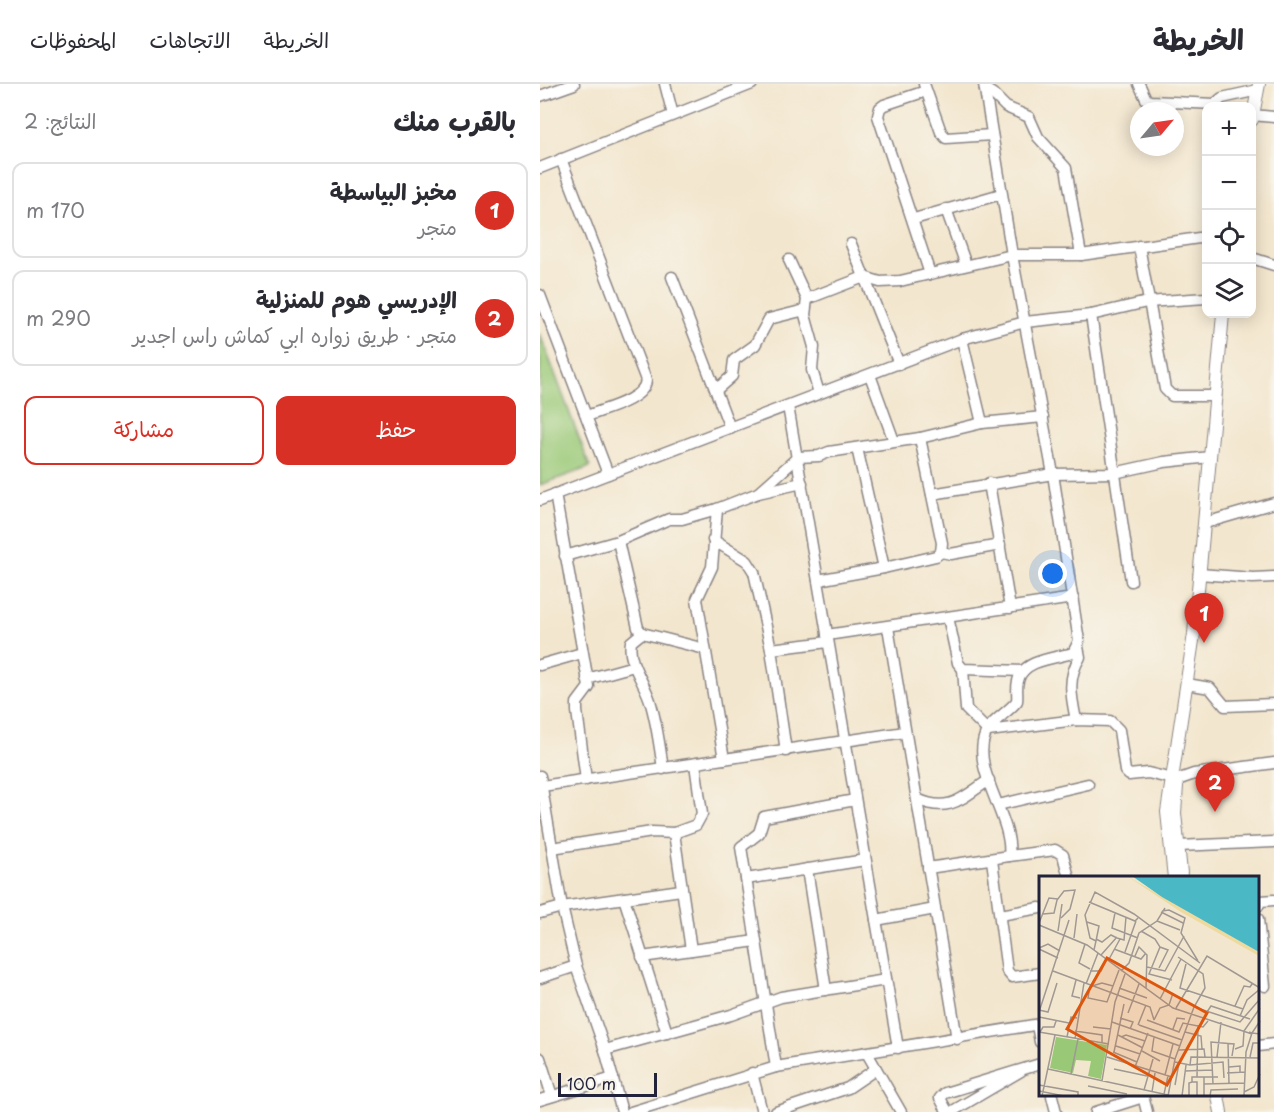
<!DOCTYPE html>
<html lang="ar">
<meta charset="utf-8">
<style>
:root{--surface:#fff;--page:#f2f2f3;--text:#2b2b33;--muted:#7c7c81;--line:#e1e1e2;--accent:#d93025}
body{margin:0;font-family:"Playpen Sans","Playpen Sans Arabic",sans-serif;background:var(--page);color:var(--text);direction:rtl}
.controls{position:absolute;right:18px;top:18px;display:grid;overflow:hidden;border-radius:12px;box-shadow:0 3px 15px #0003}
.controls button{width:54px;height:54px;display:grid;place-items:center;padding:0;border:0;border-bottom:2px solid var(--line);background:var(--surface);color:var(--text);font:30px sans-serif}
.compass{position:absolute;left:590px;top:18px;width:54px;height:54px;border-radius:50%;background:var(--surface);box-shadow:0 3px 15px #0003;rotate:61deg}
.scale{position:absolute;left:18px;bottom:15px;width:99px;box-sizing:border-box;padding-left:6px;border:3px solid #22223b;border-top:0;font-size:16px;line-height:21px;white-space:nowrap;color:#22223b;-webkit-text-stroke:4px #f7f3e8;paint-order:stroke}
.you{position:absolute;left:513px;top:490px;width:21px;height:21px;margin:-15px;border:4px solid #fff;border-radius:50%;background:#1a73e8;box-shadow:0 0 0 9px #1a73e833}
.badge{display:grid;place-items:center;width:39px;height:39px;border-radius:50%;background:var(--accent);color:#fff;font-size:20px;font-weight:700}
.pin{position:absolute;translate:-50% -50px;filter:drop-shadow(0 2px 3px #0008)}
.pin::after{content:'';position:absolute;top:32px;width:21px;height:18px;background:inherit;clip-path:polygon(0 0,100% 0,50% 100%)}
.list{margin:0;padding:0;list-style:none}
h2{display:flex;justify-content:space-between;align-items:center;height:78px;margin:0;padding:0 24px;font-size:26px}
h2 small{font-size:20px;font-weight:400;color:var(--muted)}
.list li{display:grid;grid-template-columns:39px 1fr auto;gap:18px;align-items:center;box-sizing:border-box;height:96px;margin:0 12px 12px;padding:0 12px;border:2px solid var(--line);border-radius:12px}
.list b{display:block;font-size:22px;white-space:nowrap}
.list p{margin:0;font-size:20px;white-space:nowrap;color:var(--muted)}
.list em{font-size:20px;font-style:normal;color:var(--muted)}
.actions{display:flex;gap:12px;padding:18px 24px}
.actions a{flex:1;padding:14px 0;border:2px solid var(--accent);border-radius:12px;text-align:center;font-size:21px;color:var(--accent)}
.actions .main{background:var(--accent);color:#fff}
.icon{flex:none;width:33px;height:33px;fill:none;stroke:currentColor;stroke-width:2;stroke-linecap:round;stroke-linejoin:round}
.map{position:relative;flex:none;width:734px;height:1028px;overflow:hidden;direction:ltr}
header{display:flex;align-items:center;gap:36px;box-sizing:border-box;height:84px;padding:0 30px;background:var(--surface);border-bottom:2px solid var(--line)}
header strong{font-size:28px}
nav{display:flex;gap:33px;margin-inline-start:auto;font-size:21px}
main{display:flex}
aside{flex:1;background:var(--surface)}
.map>svg:first-child{display:block}
.green{fill:#99c977;stroke:#5e7659;stroke-width:1.5}
.lines{fill:none;stroke-linecap:round;stroke-linejoin:round}
.minor-casing{stroke:#8a8484;stroke-width:13}
.major-casing{stroke:#8a8484;stroke-width:14}
.minor{stroke:#fff;stroke-width:10}
.major{stroke:#fff;stroke-width:12}
.inset-road{fill:none;stroke:#9f9893;stroke-width:1.5}
.view{fill:#de560e;fill-opacity:0.15;stroke:#de560e;stroke-width:3}
.inset-edge{fill:none;stroke:#22223b;stroke-width:3}
</style>
<header>
<strong>الخريطة</strong>
<nav><a>الخريطة</a><a>الاتجاهات</a><a>المحفوظات</a></nav>
</header>
<main>
<div class="map">
<svg width="734" height="1028" viewBox="0 0 734 1028">
<rect width="100%" height="100%" fill="#f7f3e8"/>
<filter id="ink" filterUnits="userSpaceOnUse"><feTurbulence type="fractalNoise" baseFrequency=".0167" numOctaves="2"/><feDisplacementMap in="SourceGraphic" scale="12" xChannelSelector="R" yChannelSelector="G"/><feConvolveMatrix kernelMatrix="1 2 1 2 8 2 1 2 1" color-interpolation-filters="sRGB"/></filter>
<filter id="wash" filterUnits="userSpaceOnUse"><feTurbulence type="fractalNoise" baseFrequency=".008" numOctaves="4" result="noise"/><feDisplacementMap in="SourceGraphic" scale="24" xChannelSelector="R" yChannelSelector="G"/><feGaussianBlur stdDeviation="1.35" result="paint"/><feColorMatrix in="noise" values="0 0 0 0 0 0 0 0 0 0 0 0 0 0 0 0 0 1.4 0 .05"/><feComposite in="paint" operator="in"/></filter>
<g filter="url(#wash)">
<rect width="100%" height="100%" fill="#f3e6ce"/>
<polygon class="green" points="0,250 50,383 0,401"/>
</g>
<g filter="url(#ink)">
<g class="lines">
<g class="minor-casing">
<g id="minor">
<polyline points="125,0 133,31"/>
<polyline points="384,0 401,48 406,54 452,51"/>
<polyline points="599,0 606,15 610,17 675,20 682,14 718,6"/>
<polyline points="445,5 453,10 466,23 489,33 498,53 526,84 541,171"/>
<polyline points="386,7 344,21 340,24 338,32 390,190 472,171 541,171 666,153"/>
<polyline points="0,12 34,0"/>
<polyline points="712,31 734,33"/>
<path d="M21,75L106,296C105,316 64,325 47,332"/>
<polyline points="0,84 212,0"/>
<polyline points="406,125 426,181"/>
<polyline points="374,135 461,110"/>
<polyline points="311,160 359,280"/>
<polyline points="599,162 625,305 632,312 676,312"/>
<polyline points="712,174 734,181"/>
<polyline points="249,176 267,215 265,231 274,263 272,286 279,309"/>
<polyline points="132,193 190,344"/>
<polyline points="0,211 68,390"/>
<polyline points="267,215 324,193 340,198 360,197 390,190"/>
<polyline points="551,231 591,497"/>
<polyline points="422,255 442,339 503,333"/>
<polyline points="330,291 354,357"/>
<polyline points="176,306 192,292 194,276 215,261 229,235 265,226"/>
<polyline points="248,322 358,964"/>
<polyline points="449,399 470,524"/>
<polyline points="218,409 262,399"/>
<polyline points="15,410 49,603 37,619 37,627 46,696"/>
<polyline points="392,410 513,390 574,389 624,378 670,373"/>
<polyline points="0,416 422,255 485,238 551,231 607,218 666,214"/>
<polyline points="177,425 172,483 157,515 184,675"/>
<polyline points="665,439 734,419"/>
<polyline points="173,456 207,477 214,488 231,565 246,667"/>
<polyline points="78,457 98,544 102,549 165,565"/>
<polyline points="401,468 411,470 460,461"/>
<polyline points="25,472 78,457 129,435 142,435 177,425 218,409 258,373 279,372 289,368 380,354 442,339"/>
<polyline points="344,484 396,472 401,468 402,459 380,354"/>
<polyline points="659,490 713,494 734,493"/>
<polyline points="278,496 344,484 317,364"/>
<polyline points="408,533 418,579 423,585 483,587"/>
<polyline points="348,543 417,955"/>
<path d="M102,549L91,558C87,580 106,599 111,620C117,641 120,663 123,685"/>
<polyline points="287,551 533,514"/>
<polyline points="231,565 288,558"/>
<polyline points="0,581 42,569"/>
<polyline points="423,585 426,625 448,647"/>
<polyline points="47,595 94,582"/>
<polyline points="647,600 670,604 685,622 734,620"/>
<path d="M536,636C531,612 527,594 540,573L538,563"/>
<polyline points="448,647 536,636 570,637 579,646 585,687 589,691 608,689 637,696 654,690 734,679"/>
<polyline points="0,692 22,823 36,882 65,966 82,1028"/>
<polyline points="2,702 365,648"/>
<path d="M377,715C409,730 422,714 449,696"/>
<polyline points="458,721 548,700"/>
<polyline points="134,749 151,866"/>
<polyline points="637,762 734,758"/>
<polyline points="12,764 112,748 134,749 156,741 162,730 155,680"/>
<polyline points="469,772 515,766 523,771 529,794"/>
<polyline points="452,776 467,887 472,893 500,889"/>
<path d="M388,784L469,772C474,735 431,687 445,651C450,637 468,629 477,617C478,611 476,604 478,597C482,576 515,574 533,569L539,557L513,390L472,171L444,0"/>
<polyline points="267,785 286,906"/>
<polyline points="206,795 325,776"/>
<polyline points="84,814 127,949"/>
<polyline points="718,822 721,817 734,816"/>
<polyline points="0,829 22,823 141,806"/>
<polyline points="460,831 500,824"/>
<polyline points="718,835 725,902"/>
<polyline points="336,836 395,825"/>
<polyline points="102,873 216,857"/>
<polyline points="0,894 36,882"/>
<polyline points="497,941 500,958"/>
<polyline points="718,962 734,960"/>
<polyline points="65,966 191,931 241,913 346,896"/>
<polyline points="327,969 361,1028"/>
<polyline points="0,974 12,1012"/>
<polyline points="236,983 201,763 219,749 224,733 315,716"/>
<polyline points="481,987 411,1028 407,1027 400,1014 405,1009 500,980"/>
<polyline points="212,989 222,1028"/>
<polyline points="512,1012 516,1028"/>
<polyline points="603,1012 607,1028"/>
<polyline points="0,1016 73,994"/>
<polyline points="91,1028 236,983 500,940"/>
<polyline points="236,1028 308,1004 336,985"/>
<polyline points="556,1028 603,1013"/>
</g>
</g>
<g class="major-casing">
<g id="major">
<polyline points="712,36 719,0"/>
<polyline points="637,702 635,729 641,789"/>
<polyline points="634,794 627,728 654,550 683,230"/>
<polyline points="678,1012 681,1028"/>
</g>
</g>
<use href="#minor" class="minor"/>
<use href="#major" class="major"/>
</g>
</g>
<g transform="translate(499 792)">
<rect width="220" height="220" fill="#f3e6ce"/>
<path d="M17,161L68,169L62,203L49,200L52,185L37,184L34,197L11,192Z" fill="#99c977"/>
<path d="M88,0L220,76V80L142,36Z" fill="#eeda9e"/>
<path d="M93,0H220V76L123,21Z" fill="#4bb8c6"/>
<path class="inset-road" d="M50,26L96,45L99,42M123,35L130,34L146,42L142,57L159,85M122,36L144,47M76,37L73,52L99,62M4,38L15,37L18,24L25,15L36,14L31,33L22,42M118,45L141,54M48,46L60,50L57,65M0,47L10,22L19,23M0,49L48,69L134,132L213,158M19,55L23,28M102,55L116,63L121,71L110,98L133,104M35,62L38,38M78,62L85,64L87,41M57,63L63,66L72,59L78,62M46,68L40,87L51,93M0,72L9,68L21,75M0,73L19,82M75,73L102,83L107,77M55,74L57,65L51,62L46,39L56,16L95,38L161,87M86,76L97,45M62,79L78,61M96,80L100,71L108,79L107,112M69,85L81,63M147,88L141,112L204,133M108,91L126,95L145,60M120,92L129,74L121,71M14,95L111,131L115,144M51,95H62L67,84M82,95L90,87L100,57L118,45L126,32M37,104L33,120L41,122M47,108L59,77M53,110L63,107L74,110M80,112L108,122M50,116L49,122L68,126L80,94M121,123L142,83M196,130L205,110L211,111L213,108M137,132L168,80L221,112M161,133L201,146L221,123M0,134L9,136L18,107M0,136L30,44M168,136L172,130L211,143M89,137L100,108M201,140L208,124L221,113M0,141L30,147M81,142L94,146L91,153M108,144L140,156L144,147L164,151L169,145M115,144L121,132L130,129L134,117M221,145L213,157L221,158M73,146L141,170M99,149L107,129M100,149L143,164M54,151L72,153M134,153L138,142L146,143M36,155L63,159V167M205,155L221,132M0,156L70,168M1,156L4,151H15L17,145M146,156L162,160L163,173M79,159L104,172M28,161L32,141L38,142M82,161L87,159L106,165M115,161L113,175L136,183M36,163L45,107M189,167L190,208M77,170L101,178M196,173L204,170L205,155M140,174L165,173L166,181M103,175L121,185M74,176L98,186M75,176L85,128M68,181L133,201M178,181L182,146M211,181L214,167H221M136,186L151,189L184,186L185,202M151,189L152,181L221,182M96,191L109,157M190,191L201,190V197M9,193L129,219M75,193L108,200M146,195L173,194M188,197L206,196M32,198L39,163M126,199L134,168M158,201L159,149M165,201V220M63,205L76,126L86,98M153,206V201H179M165,208L206,207M174,208L172,166L195,168L193,180M0,209L39,216V220M136,209L140,187M49,210L88,218M105,214L114,183M0,215L25,220M113,216L116,197M205,216L215,211L221,198M125,218L129,200M3,220L16,159M129,220L136,183L155,131L166,112L164,98L139,81M143,220L147,189M150,220V207L153,206H158V220M171,220L172,214L199,213M205,220L207,176L213,157L210,156"/>
<path class="view" d="M68,82L168,137L128,209L28,153Z"/>
<rect width="220" height="220" class="inset-edge"/>
</g>
</svg>
<div class="controls">
<button>+</button>
<button>−</button>
<button><svg class="icon" aria-label="locate" viewBox="0 0 24 24"><circle cx="12" cy="12" r="6"/><path d="M12 2v4M12 18v4M2 12h4M18 12h4"/></svg></button>
<button><svg class="icon" aria-label="layers" viewBox="0 0 24 24"><path d="M12 4l9 5-9 5-9-5zM3 14l9 5 9-5"/></svg></button>
</div>
<svg class="compass" viewBox="-18 -18 36 36"><path d="M0-13l5 13h-10z" fill="#e53935"/><path d="M0 13l5-13h-10z" fill="#7c7c81"/></svg>
<div class="scale">100 m</div>
<div class="you"></div>
<div class="pin badge" style="left:664px;top:559px">1</div>
<div class="pin badge" style="left:675px;top:728px">2</div>
</div>
<aside>
<h2>بالقرب منك<small>النتائج: 2</small></h2>
<ul class="list">
<li><span class="badge">1</span><div><b>مخبز البياسطة</b><p>متجر</p></div><em>170 m</em></li>
<li><span class="badge">2</span><div><b>الإدريسي هوم للمنزلية</b><p>متجر · طريق زواره ابي كماش راس اجدير</p></div><em>290 m</em></li>
</ul>
<div class="actions"><a class="main">حفظ</a><a>مشاركة</a></div>
</aside>
</main>
